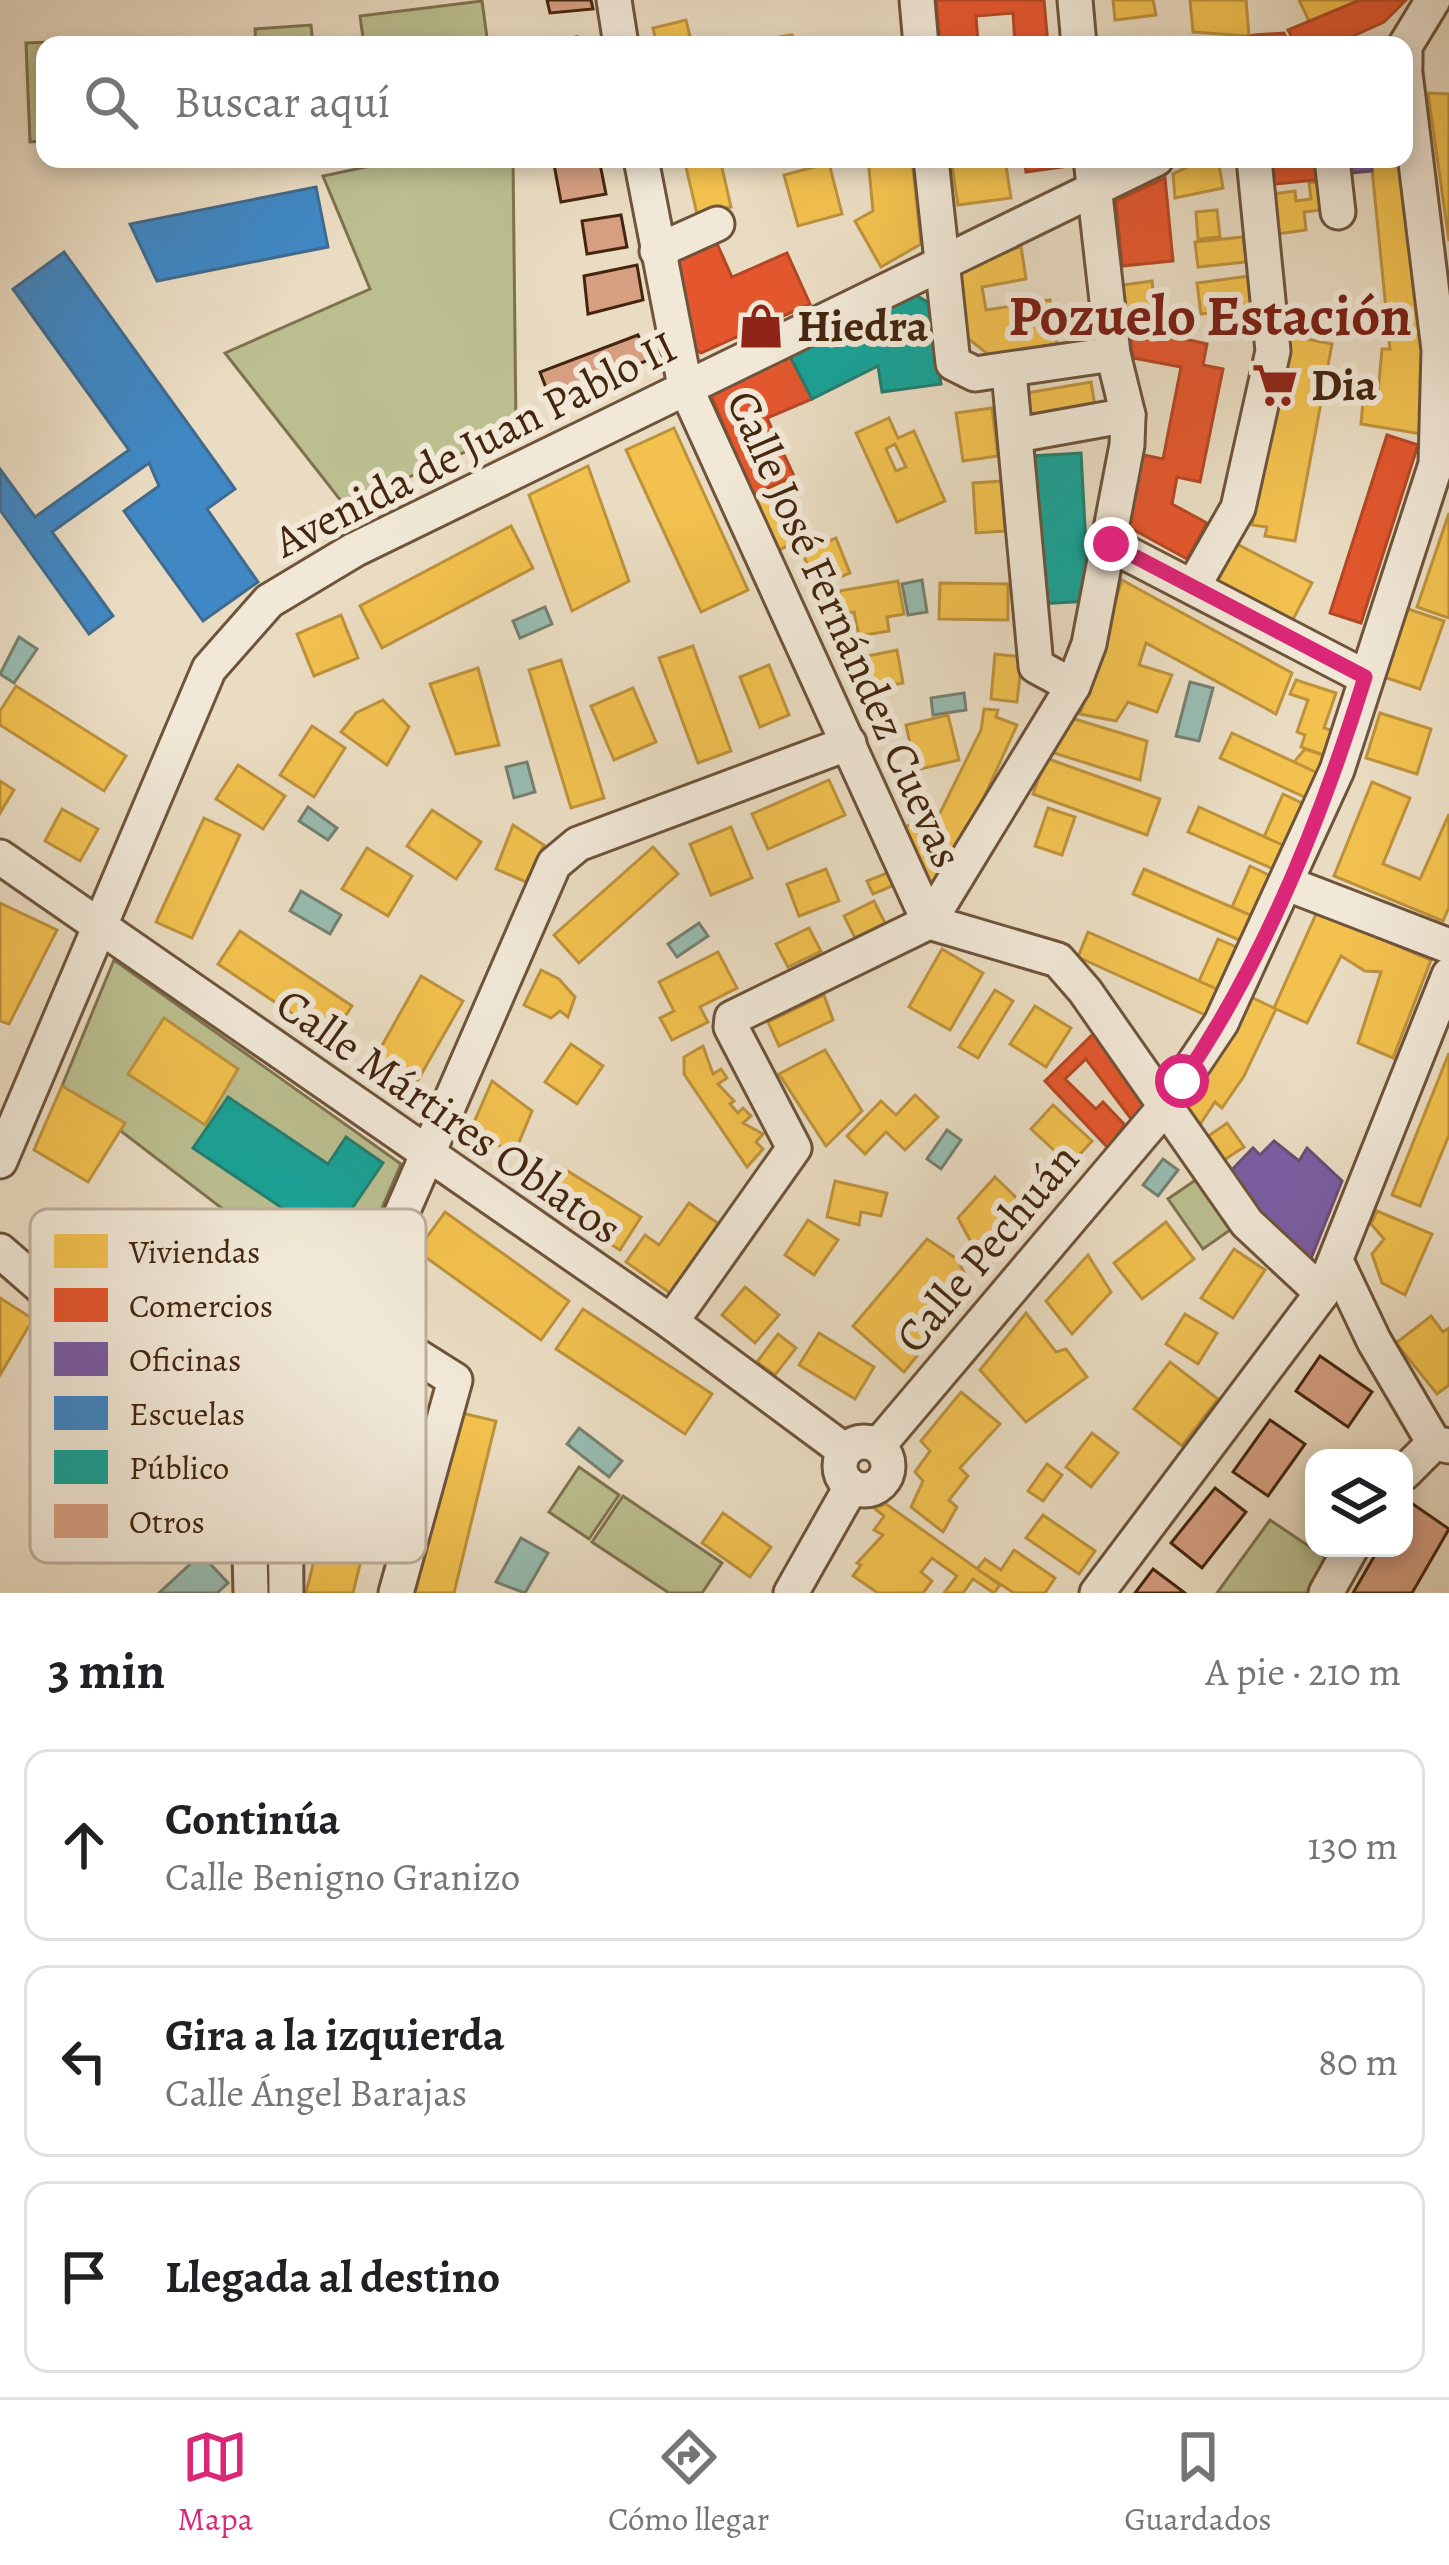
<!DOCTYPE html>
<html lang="es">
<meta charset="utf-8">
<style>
:root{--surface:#fff;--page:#f6f6f6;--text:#202124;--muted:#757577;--line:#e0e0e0;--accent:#db2777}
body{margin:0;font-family:Alegreya,serif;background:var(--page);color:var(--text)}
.controls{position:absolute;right:36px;bottom:36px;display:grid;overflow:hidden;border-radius:24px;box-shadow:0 6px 18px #0003}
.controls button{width:108px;height:108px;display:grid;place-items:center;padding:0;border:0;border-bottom:3px solid var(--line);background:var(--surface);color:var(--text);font:60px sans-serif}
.stop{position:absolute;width:36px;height:36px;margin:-27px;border:9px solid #db2777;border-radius:50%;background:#fff}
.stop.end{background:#db2777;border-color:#fff;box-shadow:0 3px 12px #0008}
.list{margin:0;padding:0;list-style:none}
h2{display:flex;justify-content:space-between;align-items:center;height:156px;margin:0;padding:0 48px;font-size:51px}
h2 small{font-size:39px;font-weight:400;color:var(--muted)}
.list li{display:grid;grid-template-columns:78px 1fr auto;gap:36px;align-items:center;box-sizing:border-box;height:192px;margin:0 24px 24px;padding:0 24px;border:3px solid var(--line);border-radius:24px}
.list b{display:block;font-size:45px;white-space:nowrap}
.list p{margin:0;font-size:39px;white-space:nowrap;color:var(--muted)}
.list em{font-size:39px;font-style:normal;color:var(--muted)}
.icon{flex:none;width:66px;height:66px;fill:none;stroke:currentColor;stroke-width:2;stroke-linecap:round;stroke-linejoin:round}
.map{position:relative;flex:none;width:1449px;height:1593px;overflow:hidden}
.search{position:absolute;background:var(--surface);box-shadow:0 6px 18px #0003;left:36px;right:36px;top:36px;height:132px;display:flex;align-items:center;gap:30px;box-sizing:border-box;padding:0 42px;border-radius:24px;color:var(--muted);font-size:45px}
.sheet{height:804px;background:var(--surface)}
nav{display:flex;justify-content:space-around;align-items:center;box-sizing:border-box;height:168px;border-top:3px solid var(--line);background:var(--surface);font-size:33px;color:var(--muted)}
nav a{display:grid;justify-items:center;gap:6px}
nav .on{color:var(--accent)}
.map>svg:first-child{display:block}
.green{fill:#bbbf90;stroke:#80724f;stroke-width:3}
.water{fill:#98bcb1;stroke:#768070;stroke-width:3}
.homes{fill:#f2c14e;stroke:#be923b;stroke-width:3;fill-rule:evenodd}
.shops{fill:#e4572e;stroke:#b44824;stroke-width:3}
.offices{fill:#7b5ea7;stroke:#6a4d79;stroke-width:3}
.schools{fill:#3f88c5;stroke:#406b8e;stroke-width:3}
.public{fill:#17a398;stroke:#247e6f;stroke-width:3}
.building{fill:#d69f82;stroke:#44260e;stroke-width:3}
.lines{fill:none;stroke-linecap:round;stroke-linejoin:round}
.minor-casing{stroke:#6e543b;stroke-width:39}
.minor{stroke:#f1e8d7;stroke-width:33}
.route{stroke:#db2777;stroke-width:15}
.labels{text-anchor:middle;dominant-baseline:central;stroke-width:12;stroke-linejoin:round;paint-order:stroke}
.poi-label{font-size:45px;font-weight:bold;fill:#44260e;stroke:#f1e8d7;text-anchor:start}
.street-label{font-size:45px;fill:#44260e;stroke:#f1e8d7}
.district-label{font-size:57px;font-weight:bold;fill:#7a1f14;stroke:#f1e8d7}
.key{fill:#f1e8d7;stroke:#bdae9b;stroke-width:3}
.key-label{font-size:33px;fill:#44260e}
</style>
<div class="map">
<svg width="1449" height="1593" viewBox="0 0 1449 1593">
<rect width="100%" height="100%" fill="#eadcc2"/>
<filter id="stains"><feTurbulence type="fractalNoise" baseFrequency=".00167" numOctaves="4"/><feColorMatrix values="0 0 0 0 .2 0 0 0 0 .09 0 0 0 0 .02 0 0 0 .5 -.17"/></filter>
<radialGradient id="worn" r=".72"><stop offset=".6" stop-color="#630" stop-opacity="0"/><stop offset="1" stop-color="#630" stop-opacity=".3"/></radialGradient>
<g class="green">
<polygon points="482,1 488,45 364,45 360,16"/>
<polygon points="311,25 313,45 256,45 255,29"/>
<polygon points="83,41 84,45 45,45 45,141 30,142 26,43"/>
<polygon points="403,159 513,159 516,429 345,506 225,353 370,289 323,176"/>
<polygon points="114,960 401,1164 342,1300 62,1086"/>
<polygon points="1197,1179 1233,1228 1203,1249 1168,1199"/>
<polygon points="579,1467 619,1495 589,1539 549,1512"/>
<polygon points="623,1496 722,1563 702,1593 669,1593 592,1542"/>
<polygon points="1270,1520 1328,1559 1312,1593 1217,1593"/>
</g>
<g class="water">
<polygon points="922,580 927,612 908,615 902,584"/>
<polygon points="545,607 552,624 520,638 513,621"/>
<polygon points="19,637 37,649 14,683 0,674"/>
<polygon points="1190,682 1213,688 1199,741 1176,736"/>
<polygon points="964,693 966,710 933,715 931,698"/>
<polygon points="527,762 535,792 514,798 506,767"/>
<polygon points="308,807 337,828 328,840 299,821"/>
<polygon points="301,891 341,915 330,934 290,911"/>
<polygon points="699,923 708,936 677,957 668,944"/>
<polygon points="947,1130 961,1140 941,1169 927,1159"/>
<polygon points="1163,1159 1178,1170 1158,1196 1143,1185"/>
<polygon points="579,1428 622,1461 609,1477 567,1444"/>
<polygon points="521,1538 548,1553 525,1593 496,1582"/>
<polygon points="201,1554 228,1583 217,1593 159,1593"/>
</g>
<g class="homes">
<polygon points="1113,0 1153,0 1156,15 1115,20"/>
<polygon points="1190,0 1246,0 1249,36 1193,32"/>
<polygon points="1299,0 1360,0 1310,23"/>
<polygon points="686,20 692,45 657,45 653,28"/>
<polygon points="792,35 797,45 742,45 742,43"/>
<polygon points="1428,93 1449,94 1449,241"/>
<polygon points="684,159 720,159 731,207 697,214"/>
<polygon points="868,159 912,159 921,244 881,267 855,221 873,211"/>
<polygon points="951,159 1005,159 1011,198 958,205"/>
<polygon points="1204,159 1218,159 1223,188 1175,198 1173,174"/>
<polygon points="1371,159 1404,159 1430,355 1428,435 1361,424 1364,390 1378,393 1382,349 1390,349"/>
<polygon points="829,163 842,214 798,226 784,175"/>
<polygon points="1325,181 1329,209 1304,212 1306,230 1270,235 1267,211 1276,210 1273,194 1295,191 1296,201 1311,199 1309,183"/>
<polygon points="1217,210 1220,237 1198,239 1196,212"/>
<polygon points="1243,237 1246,262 1198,267 1195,242"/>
<polygon points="1021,246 1026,279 982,287 986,310 1050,300 1057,344 989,355 966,337 961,272"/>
<polygon points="1257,275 1261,307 1201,314 1197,283"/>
<polygon points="1152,281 1155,310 1126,313 1123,285"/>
<polygon points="1291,336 1332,344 1295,541 1265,536 1267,527 1252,525"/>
<polygon points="1091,382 1095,406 1031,418 1027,393"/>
<polygon points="992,408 998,456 963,461 956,413"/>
<path d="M889,418L898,438L914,431L945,501L897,522L856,433ZM895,444L906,467L896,471L886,449Z"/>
<polygon points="674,428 748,590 701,612 626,450"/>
<polygon points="588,466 629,581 572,611 529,495"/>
<polygon points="784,480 810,535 779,550 753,495"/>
<polygon points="1001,481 1005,531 976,533 973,483"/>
<polygon points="1449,513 1449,618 1417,607"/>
<polygon points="511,526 533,568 382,648 360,606"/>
<polygon points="836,538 850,573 817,587 802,552"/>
<polygon points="1237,544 1312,583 1289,627 1214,588"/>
<polygon points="1122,580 1292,673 1276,714 1146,643 1139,665 1172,675 1157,712 1128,702 1116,721 1080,714"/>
<polygon points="898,581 904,614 887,617 889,631 859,636 854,612 842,614 839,591"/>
<polygon points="940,583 1008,584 1008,620 939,619"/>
<polygon points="1405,608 1444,621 1420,689 1381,676"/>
<polygon points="341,615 358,658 314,676 297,634"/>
<polygon points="693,646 731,751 698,763 659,658"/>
<polygon points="897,650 903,683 874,688 868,656"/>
<polygon points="995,654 1022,657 1017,702 991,699"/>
<polygon points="561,660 604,798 571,808 529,670"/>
<polygon points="769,665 789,715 760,727 740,677"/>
<polygon points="478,668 499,745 456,754 430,684"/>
<polygon points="1296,680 1336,693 1324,728 1337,732 1329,757 1301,747 1305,735 1297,732 1308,700 1290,694"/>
<polygon points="16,686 126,756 104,791 0,725 0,711"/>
<polygon points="633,688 656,742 614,760 591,706"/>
<polygon points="383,700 409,727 387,765 341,732 356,713"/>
<polygon points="984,709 998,710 996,717 1017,725 941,891 930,892 902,828 940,813 981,730"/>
<polygon points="1380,713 1431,729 1417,774 1366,758"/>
<polygon points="948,715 959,760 916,770 906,725"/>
<polygon points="1068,717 1147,741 1140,780 1054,753"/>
<polygon points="312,726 345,748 314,797 280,775"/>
<polygon points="1232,733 1322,775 1311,800 1220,758"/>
<polygon points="1305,749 1329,757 1322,775 1294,762"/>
<polygon points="1046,758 1160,799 1147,835 1033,794"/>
<polygon points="238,765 285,796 263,829 216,799"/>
<polygon points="829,780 845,815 768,849 752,814"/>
<polygon points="0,781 14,790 0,813"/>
<polygon points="1372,782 1410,798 1383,864 1420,879 1449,814 1449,907 1443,921 1334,876"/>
<polygon points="1283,794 1308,806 1289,848 1264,837"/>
<polygon points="1199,807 1289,848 1278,871 1188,832"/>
<polygon points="1048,808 1075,817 1062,855 1035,846"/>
<polygon points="62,809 98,829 80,861 45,841"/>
<polygon points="432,810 481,842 456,879 407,846"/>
<polygon points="204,818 240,835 192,938 156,922"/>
<polygon points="513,825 544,845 526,882 496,869"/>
<polygon points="731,827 752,878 711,895 690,844"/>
<polygon points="653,847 678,874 579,963 554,935"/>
<polygon points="367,848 412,876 388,916 342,889"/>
<polygon points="1250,866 1275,878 1257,918 1232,907"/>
<polygon points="826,869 839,901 799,916 787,884"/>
<polygon points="1144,869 1257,918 1246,943 1133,894"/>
<polygon points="892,871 897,884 873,894 867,881"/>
<polygon points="874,901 885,923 855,938 844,916"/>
<polygon points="0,903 57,930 9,1024 0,1021"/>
<polygon points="1317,912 1431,960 1393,1058 1358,1043 1381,972 1365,971 1341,956 1307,1023 1274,1008"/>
<polygon points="809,928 821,951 788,967 776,944"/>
<polygon points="240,931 352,1006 330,1039 218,964"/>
<polygon points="1088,932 1224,992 1212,1018 1078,957"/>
<polygon points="1218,939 1243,950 1224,992 1199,981"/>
<polygon points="942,949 983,973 950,1030 909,1007"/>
<polygon points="718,952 737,988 700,1007 708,1022 672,1040 660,1018 674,1011 659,982"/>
<polygon points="541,970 559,979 575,997 568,1017 560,1011 551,1018 524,1005"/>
<polygon points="421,976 463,1001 406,1101 371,1065"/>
<polygon points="995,990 1013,1001 978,1058 959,1047"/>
<polygon points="824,995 833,1020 779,1046 768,1022"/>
<polygon points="1249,996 1276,1009 1244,1076 1222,1108 1215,1102 1195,1132 1178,1109"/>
<polygon points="1035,1006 1071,1028 1046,1067 1010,1044"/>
<polygon points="164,1018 238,1069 205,1125 128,1074"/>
<polygon points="571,1044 603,1066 577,1104 545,1082"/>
<polygon points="703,1046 713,1074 721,1069 727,1078 718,1084 734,1101 730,1104 738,1113 743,1108 751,1116 743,1123 763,1134 756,1142 763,1149 747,1167 684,1074 684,1057"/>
<polygon points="825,1050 862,1111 826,1146 779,1074"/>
<polygon points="1449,1053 1449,1135 1420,1206 1392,1195"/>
<polygon points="492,1081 532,1111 515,1152 469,1134"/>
<polygon points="62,1086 125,1123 88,1182 34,1150"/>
<polygon points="915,1095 938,1117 905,1150 886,1132 865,1154 847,1136 881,1101 896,1115"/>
<polygon points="1053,1105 1092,1141 1070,1165 1031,1129"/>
<polygon points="1227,1123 1244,1147 1224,1160 1207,1137"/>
<polygon points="563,1168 641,1217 620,1250 542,1201"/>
<polygon points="995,1177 1035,1216 993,1261 972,1244 958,1218"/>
<polygon points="835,1181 887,1193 881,1216 861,1212 859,1225 827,1217"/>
<polygon points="689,1203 719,1224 670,1293 626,1262 645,1235 659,1245"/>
<polygon points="1377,1211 1432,1234 1405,1295 1382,1283 1372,1254 1384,1239 1371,1224"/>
<polygon points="445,1212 569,1301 541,1340 417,1251"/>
<polygon points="808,1220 838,1240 814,1275 785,1255"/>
<polygon points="1166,1222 1194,1259 1142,1299 1114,1263"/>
<polygon points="927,1239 957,1259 972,1288 904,1372 853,1326"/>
<polygon points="1234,1249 1265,1270 1233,1318 1201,1298"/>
<polygon points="1088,1255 1111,1292 1072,1334 1046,1301"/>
<polygon points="745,1287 779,1315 755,1343 722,1315"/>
<polygon points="0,1298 33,1319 0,1375"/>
<polygon points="583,1309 712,1394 685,1434 556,1349"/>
<polygon points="1026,1313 1056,1352 1066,1349 1087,1377 1026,1422 980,1370"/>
<polygon points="1185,1314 1217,1333 1198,1364 1166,1344"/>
<polygon points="1431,1316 1443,1332 1449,1328 1449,1385 1437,1394 1396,1343"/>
<polygon points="819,1333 874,1367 855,1399 799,1365"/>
<polygon points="778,1334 796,1348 775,1375 757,1362"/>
<polygon points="364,1356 408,1367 353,1593 306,1593"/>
<polygon points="1170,1362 1218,1399 1182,1446 1134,1409"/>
<polygon points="961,1392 1000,1424 960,1468 968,1476 949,1500 957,1507 943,1532 911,1507 923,1481 915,1472 930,1451 921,1441"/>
<polygon points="453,1411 496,1421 454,1593 409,1593"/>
<polygon points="1092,1433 1118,1453 1091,1487 1066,1467"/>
<polygon points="1047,1464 1062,1475 1043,1501 1028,1491"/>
<polygon points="886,1504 1000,1585 994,1593 973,1579 963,1593 944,1593 957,1576 932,1558 921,1572 932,1581 923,1593 878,1593 853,1576 861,1565 857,1563 883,1535 874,1530 884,1516 874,1508"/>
<polygon points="723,1513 771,1547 750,1577 702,1543"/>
<polygon points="1043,1515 1095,1551 1079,1574 1026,1538"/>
<polygon points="1014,1550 1055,1578 1045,1593 1014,1593 977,1569 985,1559 1001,1570"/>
</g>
<g class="shops">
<polygon points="936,0 1044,0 1048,45 1015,45 1013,13 976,16 978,42 940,45"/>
<polygon points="1360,0 1406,0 1384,22 1333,45 1296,45 1288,30"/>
<polygon points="1284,33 1289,45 1223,45 1254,35"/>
<polygon points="1024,159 1061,159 1062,167 1026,172"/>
<polygon points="1263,159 1323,159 1326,179 1265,185"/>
<polygon points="1165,178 1173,261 1122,266 1116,201"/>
<polygon points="714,237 732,277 787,253 810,304 701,353 688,345 671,256"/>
<polygon points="1164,323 1166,335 1207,344 1203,365 1223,369 1200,482 1177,477 1172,504 1207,523 1187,559 1125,525 1139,454 1163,459 1181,367 1133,358 1129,328"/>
<polygon points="788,352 812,399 767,418 794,476 753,495 710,393"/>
<polygon points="1387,435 1418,445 1361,623 1330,613"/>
<polygon points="1094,1033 1145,1104 1132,1120 1086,1059 1065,1079 1096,1109 1103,1102 1125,1125 1108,1148 1045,1081"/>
</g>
<g class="offices">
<polygon points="1339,159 1371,159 1372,171 1341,174"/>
<polygon points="1274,1141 1299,1161 1307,1148 1342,1181 1310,1261 1255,1217 1226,1176 1253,1148 1260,1155"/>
</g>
<g class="schools">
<polygon points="316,187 328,247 157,281 130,224"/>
<polygon points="64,252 235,489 207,509 258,582 203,621 124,511 159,486 149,463 52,532 113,616 89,634 0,510 0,469 35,517 129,450 13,289"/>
</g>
<g class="public">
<polygon points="909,291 929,303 941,384 882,392 878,366 812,399 788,352"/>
<polygon points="1081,453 1089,601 1039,604 1031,456"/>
<polygon points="228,1097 328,1164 346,1137 383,1163 319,1257 285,1234 297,1218 193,1148"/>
</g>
<g class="building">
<polygon points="547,0 591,0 593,9 550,13"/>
<polygon points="577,37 578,45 540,43"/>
<polygon points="553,159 599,159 606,194 561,202"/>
<polygon points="621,215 627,247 587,254 582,221"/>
<polygon points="637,265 643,300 588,314 584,276"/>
<polygon points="638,335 649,360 550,398 540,372"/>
<polygon points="1320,1356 1372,1392 1348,1427 1296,1391"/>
<polygon points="1270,1420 1305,1444 1268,1496 1233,1472"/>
<polygon points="1215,1488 1246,1512 1202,1568 1171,1543"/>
<polygon points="1407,1500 1449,1529 1412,1593 1353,1593 1379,1548 1404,1548"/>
<polygon points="1153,1569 1185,1593 1135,1593"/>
</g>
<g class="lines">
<g class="minor-casing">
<g id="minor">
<polyline points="614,0 621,45"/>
<polyline points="917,0 921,45"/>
<polyline points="1075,0 1079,45"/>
<polyline points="1405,66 1405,46 1433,0"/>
<polyline points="641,159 685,386 929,922 1058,960 1085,991 1247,1223 1322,1293"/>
<polyline points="931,159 953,363 975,374 1113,354"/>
<polyline points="1332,159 1338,212"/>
<polyline points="657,251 717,224"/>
<polyline points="1009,372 1036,666 1073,686"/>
<polyline points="1017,435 1128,415"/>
<polyline points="1111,545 1365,677"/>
<polyline points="1194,585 1238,508 1273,351 1254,159"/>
<polyline points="0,857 671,1322 845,1451"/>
<polyline points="1288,884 1449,946"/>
<polyline points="0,1161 209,669 269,601 354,550 1156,159"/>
<polyline points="0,1251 259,1476 285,1481 554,864 578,844 849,743"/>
<polyline points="1337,1263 1374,1341 1434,1443 1449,1446"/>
<polyline points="358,1319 455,1380 396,1593"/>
<polyline points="671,1322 794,1148 731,1027 732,1018 929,922 1073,686 1089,644 1127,445 1128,415 1113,354 1091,159"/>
<circle cx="864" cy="1466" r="24"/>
<polyline points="878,1446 1164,1108 1221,1023 1337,770 1436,464 1439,350 1404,65"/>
<polyline points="1404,1473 1434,1443"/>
<polyline points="285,1481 286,1593"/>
<polyline points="251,1593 249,1514 259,1476"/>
<polyline points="791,1593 851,1487"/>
<polyline points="1097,1593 1322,1293 1449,975"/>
<polyline points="1326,1593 1351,1548"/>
</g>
</g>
<use href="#minor" class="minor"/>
</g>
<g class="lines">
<path class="route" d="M1111,544L1365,677C1322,817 1265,960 1182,1081"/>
</g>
<defs>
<g id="shop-bare" transform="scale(3.6)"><path d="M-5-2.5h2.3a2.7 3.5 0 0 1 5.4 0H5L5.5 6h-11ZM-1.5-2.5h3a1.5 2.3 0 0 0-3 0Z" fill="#8f2418" stroke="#f1e8d7" stroke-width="2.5" paint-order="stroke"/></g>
<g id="supermarket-bare" transform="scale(3.6)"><path d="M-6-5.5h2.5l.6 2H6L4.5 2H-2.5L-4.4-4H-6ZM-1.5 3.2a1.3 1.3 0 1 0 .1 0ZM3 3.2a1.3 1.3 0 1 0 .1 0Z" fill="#8f2418" stroke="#f1e8d7" stroke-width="2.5" paint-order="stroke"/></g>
</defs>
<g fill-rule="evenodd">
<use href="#shop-bare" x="761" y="326"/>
<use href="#supermarket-bare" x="1275" y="385"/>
</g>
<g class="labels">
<g class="poi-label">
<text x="797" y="326">Hiedra</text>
<text x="1311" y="385">Dia</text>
</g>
<g class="street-label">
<text transform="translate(475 444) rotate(-27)">Avenida de Juan Pablo II</text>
<text transform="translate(845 629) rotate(66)">Calle José Fernández Cuevas</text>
<text transform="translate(449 1116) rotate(35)">Calle Mártires Oblatos</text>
<text transform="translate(987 1248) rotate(-50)">Calle Pechuán</text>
</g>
<g class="district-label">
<text x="1210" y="316">Pozuelo Estación</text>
</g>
</g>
<rect x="30" y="1209" width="396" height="354" rx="18" class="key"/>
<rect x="54" y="1234" width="54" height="34" fill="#f2c14e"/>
<rect x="54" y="1288" width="54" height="34" fill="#e4572e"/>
<rect x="54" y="1342" width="54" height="34" fill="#7b5ea7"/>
<rect x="54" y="1396" width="54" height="34" fill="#3f88c5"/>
<rect x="54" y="1450" width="54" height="34" fill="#17a398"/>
<rect x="54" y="1504" width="54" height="34" fill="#d69f82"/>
<g class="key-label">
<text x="129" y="1263">Viviendas</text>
<text x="129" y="1317">Comercios</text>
<text x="129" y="1371">Oficinas</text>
<text x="129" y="1425">Escuelas</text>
<text x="129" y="1479">Público</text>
<text x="129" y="1533">Otros</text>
</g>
<rect width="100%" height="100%" filter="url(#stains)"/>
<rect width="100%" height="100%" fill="url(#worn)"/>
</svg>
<div class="controls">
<button><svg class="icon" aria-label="layers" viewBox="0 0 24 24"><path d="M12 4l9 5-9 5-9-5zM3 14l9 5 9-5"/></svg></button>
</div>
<div class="stop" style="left:1182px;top:1081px"></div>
<div class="stop end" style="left:1111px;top:544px"></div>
<div class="search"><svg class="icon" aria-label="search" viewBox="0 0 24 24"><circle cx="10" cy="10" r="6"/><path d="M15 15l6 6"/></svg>Buscar aquí</div>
</div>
<section class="sheet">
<h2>3 min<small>A pie · 210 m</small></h2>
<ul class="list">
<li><svg class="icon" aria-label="ahead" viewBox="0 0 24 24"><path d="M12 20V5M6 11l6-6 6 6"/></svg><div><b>Continúa</b><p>Calle Benigno Granizo</p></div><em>130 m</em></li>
<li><svg class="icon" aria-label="left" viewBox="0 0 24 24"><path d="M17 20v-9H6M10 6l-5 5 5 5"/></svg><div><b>Gira a la izquierda</b><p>Calle Ángel Barajas</p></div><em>80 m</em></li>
<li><svg class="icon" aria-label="arrive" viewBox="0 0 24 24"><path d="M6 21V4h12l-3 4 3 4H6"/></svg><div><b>Llegada al destino</b></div></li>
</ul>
</section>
<nav>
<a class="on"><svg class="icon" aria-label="map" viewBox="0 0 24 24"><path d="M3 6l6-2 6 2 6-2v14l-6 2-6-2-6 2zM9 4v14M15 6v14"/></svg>Mapa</a>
<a><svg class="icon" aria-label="directions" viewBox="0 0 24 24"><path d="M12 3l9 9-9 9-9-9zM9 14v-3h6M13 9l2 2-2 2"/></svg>Cómo llegar</a>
<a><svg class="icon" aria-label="saved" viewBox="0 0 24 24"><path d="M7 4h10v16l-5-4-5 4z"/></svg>Guardados</a>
</nav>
